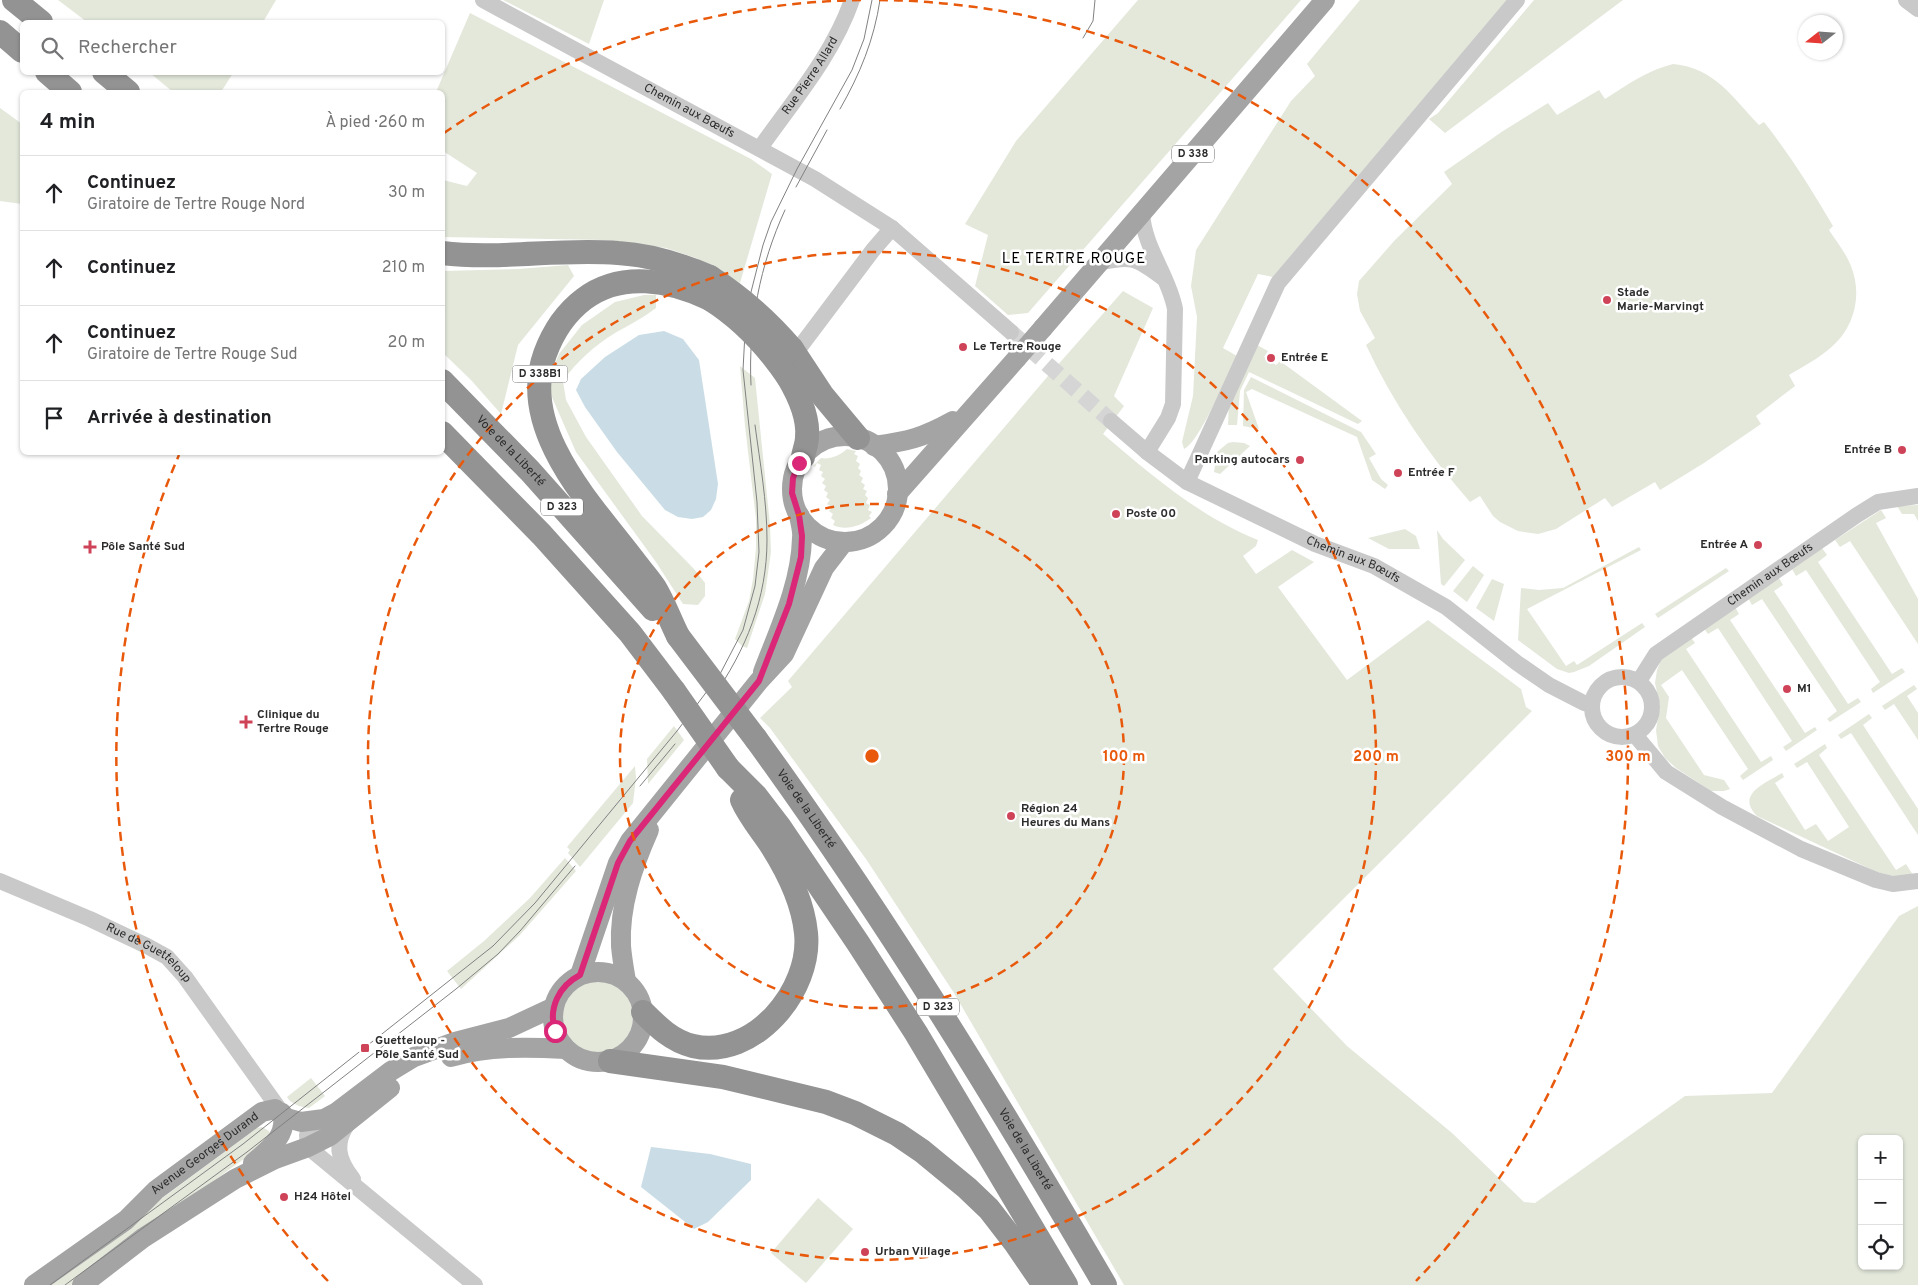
<!DOCTYPE html>
<html lang="fr">
<meta charset="utf-8">
<style>
:root{--surface:#fff;--page:#f2f2f2;--text:#202124;--muted:#757577;--line:#e0e0e0}
body{margin:0;font-family:Overpass,sans-serif;background:var(--page);color:var(--text)}
.controls{position:absolute;right:15px;bottom:15px;display:grid;overflow:hidden;border-radius:8px;box-shadow:0 1px 4px #0004}
.controls button{width:45px;height:45px;display:grid;place-items:center;padding:0;border:0;border-bottom:1px solid var(--line);background:var(--surface);color:var(--text);font:25px sans-serif}
.compass{position:absolute;left:1798px;top:15px;width:45px;height:45px;border-radius:50%;background:var(--surface);box-shadow:0 1px 4px #0004;rotate:253deg}
.stop{position:absolute;width:15px;height:15px;margin:-11px;border:4px solid #db2777;border-radius:50%;background:#fff}
.stop.end{background:#db2777;border-color:#fff;box-shadow:0 1px 5px #0008}
.list{margin:0;padding:0;list-style:none}
h2{display:flex;justify-content:space-between;align-items:center;height:65px;margin:0;padding:0 20px;font-size:21px}
h2 small{font-size:16px;font-weight:400;color:var(--muted)}
.list li{display:grid;grid-template-columns:32px 1fr auto;gap:15px;align-items:center;box-sizing:border-box;height:75px;padding:0 20px;border-top:1px solid var(--line)}
.list b{display:block;font-size:19px;white-space:nowrap}
.list p{margin:0;font-size:16px;white-space:nowrap;color:var(--muted)}
.list em{font-size:16px;font-style:normal;color:var(--muted)}
.icon{flex:none;width:28px;height:28px;fill:none;stroke:currentColor;stroke-width:2;stroke-linecap:round;stroke-linejoin:round}
.map{position:relative;flex:none;width:1918px;height:1285px;overflow:hidden}
.search{position:absolute;background:var(--surface);box-shadow:0 1px 4px #0004;left:20px;top:20px;width:425px;height:55px;display:flex;align-items:center;gap:12px;box-sizing:border-box;padding:0 18px;border-radius:8px;color:var(--muted);font-size:19px}
.panel{position:absolute;background:var(--surface);box-shadow:0 1px 4px #0004;left:20px;top:90px;width:425px;height:365px;border-radius:8px}
.map>svg:first-child{display:block}
.green{fill:#e3e8db;fill-rule:evenodd}
.water{fill:#cadde6}
.lines{fill:none;stroke-linecap:round;stroke-linejoin:round}
.minor-tunnel{stroke:#d5d5d5;stroke-width:16;stroke-dasharray:16 8;stroke-linecap:butt}
.minor{stroke:#c9c9c9;stroke-width:16}
.major{stroke:#a4a4a4;stroke-width:20}
.highway{stroke:#939393;stroke-width:24}
.tram{stroke:#818181;stroke-width:1}
.major-bridge{stroke:#a4a4a4;stroke-width:20}
.highway-bridge{stroke:#939393;stroke-width:24}
.route{stroke:#db2777;stroke-width:6}
.ring{fill:none;stroke:#e8590c;stroke-width:2.5;stroke-dasharray:9 6}
.poi-dot{fill:#cf4359;stroke:#fff;stroke-width:2}
.labels{text-anchor:middle;dominant-baseline:central;stroke-width:5;stroke-linejoin:round;paint-order:stroke}
.shield{fill:#fff;stroke:#6b6b6b;stroke-width:1}
.shield-label{font-size:11px;font-weight:bold;fill:#2c2c2c}
.street-label{font-size:12px;fill:#2c2c2c;stroke:#fff}
.poi-label{font-size:12px;font-weight:bold;fill:#2c2c2c;stroke:#fff;text-anchor:start}
.quarter-label{font-size:15px;letter-spacing:1px;fill:#000;stroke:#fff}
.centre{fill:#e8590c;stroke:#fff;stroke-width:2.5}
.ring-label{font-size:15px;text-anchor:middle;font-weight:bold;fill:#e8590c;stroke:#fff;stroke-width:5;stroke-linejoin:round;paint-order:stroke}
</style>
<div class="map">
<svg width="1918" height="1285" viewBox="0 0 1918 1285">
<rect width="100%" height="100%" fill="#fff"/>
<g class="green">
<polygon points="58,0 276,0 263,22 87,22"/>
<polygon points="503,0 604,0 589,44"/>
<polygon points="1138,0 1301,0 1028,313 1008,315 975,286 988,235 965,224 1016,141"/>
<path d="M1360,0H1508L1273,277L1258,274L1223,348L1237,356C1228,374 1199,443 1184,449L1182,442L1193,396L1197,317L1191,286L1196,250L1291,101L1315,76L1307,64Z"/>
<polygon points="1534,0 1623,0 1445,133 1429,119 1438,113"/>
<polygon points="470,13 751,159 772,174 740,283 696,258 666,248 604,240 443,237 443,180 467,186 477,173 443,151 442,92 436,92"/>
<path d="M1673,64C1715,68 1732,97 1759,125L1764,122C1790,155 1812,190 1833,226L1829,230C1836,241 1846,253 1851,266C1863,296 1854,330 1828,350C1816,360 1802,367 1789,375L1795,386L1756,416L1761,424L1704,463L1660,490L1655,482L1612,507L1605,498L1556,529L1538,534L1518,531L1500,522L1493,516L1480,496L1470,502C1428,454 1393,403 1366,345L1375,338L1360,311L1357,294L1359,281L1395,240L1452,184L1444,172L1503,131L1548,103L1557,115L1599,90L1605,99C1627,85 1648,70 1673,64Z"/>
<polygon points="150,73 233,73 221,92 173,92"/>
<polygon points="0,108 22,124 22,204 0,201"/>
<polygon points="568,265 574,276 518,345 501,414 471,380 443,353 443,271 518,269"/>
<path d="M1123,291L1153,308L1114,396L1124,406L1103,434C1150,474 1200,517 1258,540L1256,546L1243,556L1256,574L1292,550L1314,562L1278,587L1347,680L1428,620L1521,689L1526,707L1532,711L1273,969L1347,1046L1452,1133L1524,1202L1535,1203L1685,1096L1772,1093L1899,916L1918,906V1285H1124L954,993L866,859L770,728L760,718L792,687L788,681L1048,376ZM1862,1139H1899V1266H1862Z"/>
<path d="M644,295H656V308C643,318 629,325 615,333C595,345 576,362 563,381L566,400L586,437L642,516L694,569L705,583V596L698,605L683,604L656,562L576,452L551,395L550,376L559,354L582,325L615,302Z"/>
<polygon points="1257,345 1268,351 1264,357 1276,365 1280,361 1362,421 1358,424 1249,372 1240,391 1237,425 1228,425 1229,402"/>
<polygon points="740,366 755,378 770,525 771,552 765,594 747,648 742,646 735,639 749,601 753,579 756,548 756,519 745,426"/>
<polygon points="1251,377 1361,432 1376,454 1369,458 1381,479 1388,485 1385,489 1372,480 1357,437 1252,389 1246,392 1259,429 1243,426 1244,390"/>
<polygon points="1233,442 1244,443 1250,446 1220,474 1214,472 1217,452 1228,443"/>
<path d="M847,449L856,451L854,454L858,456L856,461L860,464L858,468L861,471L859,475L863,478L861,482L865,485L863,489L867,491L865,495L868,498L866,503L870,505L868,510L872,512L869,516L871,518C861,526 845,531 833,525L835,521L831,518L833,514L829,511L832,507L827,504L830,500L826,497L828,493L824,490L826,486L822,483L825,479L821,476L823,472L819,470L821,465L817,463L815,467L813,466L821,458C829,460 841,455 847,449Z"/>
<polygon points="1918,505 1918,521 1914,514 1902,514 1897,506"/>
<polygon points="1881,510 1886,518 1876,523 1918,599 1918,644 1850,541 1840,547 1835,540"/>
<polygon points="1405,529 1416,536 1420,549 1389,549 1368,538"/>
<polygon points="1437,530 1443,539 1465,560 1444,586 1441,584"/>
<polygon points="1639,547 1641,550 1527,609 1566,666 1574,661 1577,665 1642,623 1645,627 1589,666 1574,672 1569,673 1557,669 1518,640 1521,588 1539,590 1563,588"/>
<polygon points="1822,548 1827,555 1818,562 1892,674 1902,668 1905,672 1873,693 1871,689 1880,682 1806,570 1796,576 1792,569"/>
<polygon points="1473,566 1484,575 1467,602 1453,591"/>
<polygon points="1726,568 1729,571 1658,618 1655,614"/>
<polygon points="1779,578 1783,585 1774,591 1848,704 1858,698 1861,702 1830,722 1827,719 1837,711 1762,599 1752,605 1748,598"/>
<polygon points="1492,579 1504,584 1494,621 1476,608"/>
<polygon points="1735,607 1739,614 1730,620 1805,733 1815,727 1817,730 1786,751 1783,747 1792,741 1718,628 1708,634 1703,627"/>
<polygon points="1690,636 1695,643 1686,649 1761,762 1771,756 1773,760 1743,780 1740,776 1748,769 1682,670 1661,685 1669,697 1666,718 1704,775 1724,780 1730,789 1724,791 1711,791 1676,768 1665,758 1658,746 1656,730 1660,706 1655,683 1657,670 1661,660"/>
<polygon points="1914,685 1917,689 1907,696 1918,713 1918,740 1894,704 1885,710 1882,706"/>
<polygon points="1869,714 1872,718 1863,725 1918,809 1918,835 1851,733 1841,739 1838,735"/>
<polygon points="674,726 684,740 648,784 647,759"/>
<path d="M1825,744L1827,748L1819,755L1896,870L1906,864L1913,875L1894,876L1879,873L1757,816C1735,794 1766,783 1782,773L1784,777L1775,783L1805,830L1816,824L1828,841L1849,827L1807,762L1797,768L1794,764Z"/>
<polygon points="635,766 636,778 633,803 580,867 568,853 570,850 567,847"/>
<polygon points="565,858 576,871 519,936 461,989 447,971 484,941 530,898"/>
<circle cx="597" cy="1017" r="36"/>
<path d="M311,1078L325,1096L309,1108C300,1107 291,1104 287,1097Z"/>
<polygon points="262,1127 269,1131 270,1137 260,1147 71,1285 45,1285 257,1128"/>
<polygon points="818,1198 853,1229 806,1283 771,1253"/>
</g>
<g class="water">
<polygon points="664,331 683,339 699,360 718,484 716,499 711,510 703,517 692,519 678,517 665,510 617,452 585,407 576,390 581,379 605,357 639,335"/>
<polygon points="651,1147 710,1154 751,1164 751,1180 708,1222 694,1229 641,1187"/>
</g>
<g class="lines">
<polyline class="minor-tunnel" points="1011,332 1111,421"/>
<g class="minor">
<path id="s1" d="M483,0L815,179L892,228L1011,332"/>
<polyline points="1906,0 1918,9"/>
<path id="s2" d="M760,148C793,101 833,55 852,0"/>
<path d="M1142,213C1144,248 1169,276 1175,309L1173,404L1168,418L1147,452"/>
<path d="M1099,263C1132,255 1137,258 1163,278"/>
<polyline points="796,354 800,347 873,250 892,228"/>
<path id="s3" d="M1111,421L1147,452L1187,482L1315,544L1374,566L1446,607L1517,663L1549,685L1584,703L1592,705"/>
<polyline points="1187,482 1278,283 1517,0"/>
<circle cx="1622" cy="707" r="30"/>
<path id="s4" d="M1639,681L1656,654L1857,515L1878,502L1918,496"/>
<polyline points="1635,735 1666,772 1722,807 1801,849 1876,880 1893,884 1918,881"/>
<path id="s5" d="M0,881L90,919L147,946L167,957L185,977L282,1113"/>
<polyline points="324,1119 307,1135 308,1147 475,1285"/>
<path d="M349,1122C334,1142 337,1159 353,1179"/>
</g>
<g class="major">
<polyline points="1043,328 1325,0"/>
<circle cx="845" cy="489" r="53"/>
<path d="M874,446C909,441 922,438 953,421"/>
<polyline points="897,494 1017,358"/>
<path d="M763,672C779,630 801,584 802,538C803,531 800,522 799,515"/>
<circle cx="598" cy="1017" r="45"/>
<polyline points="580,975 618,863 630,841 759,681 784,654 824,568 844,542"/>
<path d="M626,981C624,969 622,958 621,946C619,906 633,866 649,830"/>
<path d="M451,1057C489,1046 527,1047 566,1049"/>
<path d="M253,1163C268,1150 289,1135 282,1113"/>
<path id="s6" d="M34,1285L126,1220L156,1190L262,1112L275,1109L287,1118L301,1122L324,1119L337,1112L391,1071L414,1057L455,1042L509,1028L554,1007"/>
<polyline points="82,1285 143,1238 235,1179 275,1159 308,1147 330,1136 390,1088"/>
</g>
<g class="highway">
<polyline points="14,0 41,22"/>
<polyline points="0,32 22,51"/>
<polyline points="47,72 70,92"/>
<polyline points="104,72 128,92"/>
<path d="M442,253C501,260 560,248 618,253C651,255 680,264 710,277"/>
<polyline points="792,349 823,396 858,438"/>
<path d="M788,377C798,394 809,416 807,437C807,444 804,450 803,457"/>
<path id="s7" d="M442,381L530,471L653,609"/>
<polyline points="442,433 542,535 630,633 674,691"/>
<path d="M678,636C670,620 664,603 655,588C648,577 639,568 632,558C590,503 518,429 545,354C553,332 564,314 584,299C621,271 670,280 710,299"/>
<path id="s8" d="M756,739C883,914 996,1098 1105,1285"/>
<polyline points="728,768 756,796 779,826 858,943 916,1033 1066,1285"/>
<path d="M643,1012C658,1027 672,1041 693,1046C754,1060 812,990 806,933C803,902 787,870 771,845C761,830 749,816 742,800"/>
<polyline points="610,1061 723,1077 826,1102 855,1113 897,1134 922,1151 967,1188 989,1209 1016,1244 1044,1285"/>
</g>
<g class="tram">
<polyline points="1083,38 1093,21 1095,0"/>
<path d="M840,109C860,74 874,40 880,0"/>
<polyline points="796,187 827,130"/>
<path d="M751,385C748,326 760,264 785,210"/>
<path d="M713,697C746,650 767,598 767,540C767,501 760,463 755,425"/>
<polyline points="640,786 675,744"/>
<polyline points="50,1285 243,1144 493,946 535,903 677,731 720,674 743,630 755,586 759,552 757,502 743,370 746,314 751,292 763,245 771,222 797,169 852,70 864,39 872,0"/>
<polyline points="65,1285 247,1152 456,989 498,954 520,931 575,866"/>
</g>
<polyline class="major-bridge" points="1017,358 1043,328"/>
<g class="highway-bridge">
<path d="M710,277C741,297 768,321 792,349"/>
<path d="M710,299C742,319 767,346 788,377"/>
<polyline points="678,636 756,739"/>
<polyline points="674,691 728,768"/>
</g>
</g>
<g class="lines">
<path class="route" d="M555,1031C548,1008 559,986 580,975L618,863L630,841L759,681L789,604L801,557L802,536L799,515L792,493L793,478L799,463"/>
</g>
<g class="ring">
<circle cx="872" cy="756" r="252"/>
<circle cx="872" cy="756" r="504"/>
<path d="M328 1281A756 756 0 0 1 179 455M444 133A756 756 0 0 1 865 0M879 0A756 756 0 0 1 1416 1281"/>
</g>
<g class="poi-dot">
<circle cx="1607" cy="300" r="5"/>
<circle cx="963" cy="347" r="5"/>
<circle cx="1271" cy="358" r="5"/>
<circle cx="1902" cy="450" r="5"/>
<circle cx="1300" cy="460" r="5"/>
<circle cx="1398" cy="473" r="5"/>
<circle cx="1116" cy="514" r="5"/>
<circle cx="1758" cy="545" r="5"/>
<path d="M87.5 539.5h5v5h5v5h-5v5h-5v-5h-5v-5h5z"/>
<circle cx="1787" cy="689" r="5"/>
<path d="M243.5 714.5h5v5h5v5h-5v5h-5v-5h-5v-5h5z"/>
<circle cx="1011" cy="816" r="5"/>
<rect x="360" y="1043" width="10" height="10" rx="2.5"/>
<circle cx="284" cy="1197" r="5"/>
<circle cx="865" cy="1252" r="5"/>
</g>
<g class="labels">
<g class="shield">
<rect x="1172" y="145.5" width="42" height="17" rx="4"/>
<rect x="512.5" y="365.5" width="55" height="17" rx="4"/>
<rect x="541" y="498.5" width="42" height="17" rx="4"/>
<rect x="917" y="998.5" width="42" height="17" rx="4"/>
</g>
<g class="shield-label">
<text x="1193" y="154">D 338</text>
<text x="540" y="374">D 338B1</text>
<text x="562" y="507">D 323</text>
<text x="938" y="1007">D 323</text>
</g>
<g class="street-label">
<text stroke="none"><textPath href="#s2" startOffset="88">Rue Pierre Allard</textPath></text>
<text stroke="none"><textPath href="#s1" startOffset="234">Chemin aux Bœufs</textPath></text>
<text stroke="none"><textPath href="#s7" startOffset="98">Voie de la Liberté</textPath></text>
<text stroke="none"><textPath href="#s3" startOffset="281">Chemin aux Bœufs</textPath></text>
<text stroke="none"><textPath href="#s4" startOffset="171">Chemin aux Bœufs</textPath></text>
<text stroke="none"><textPath href="#s8" startOffset="86">Voie de la Liberté</textPath></text>
<text stroke="none"><textPath href="#s5" startOffset="166">Rue de Guetteloup</textPath></text>
<text stroke="none"><textPath href="#s8" startOffset="491">Voie de la Liberté</textPath></text>
<text stroke="none"><textPath href="#s6" startOffset="216">Avenue Georges Durand</textPath></text>
</g>
<g class="poi-label">
<text x="1617" y="293">Stade<tspan x="1617" dy="14">Marie-Marvingt</tspan></text>
<text x="973" y="347">Le Tertre Rouge</text>
<text x="1281" y="358">Entrée E</text>
<text x="1892" y="450" text-anchor="end">Entrée B</text>
<text x="1290" y="460" text-anchor="end">Parking autocars</text>
<text x="1408" y="473">Entrée F</text>
<text x="1126" y="514">Poste 00</text>
<text x="1748" y="545" text-anchor="end">Entrée A</text>
<text x="101" y="547">Pôle Santé Sud</text>
<text x="1797" y="689">M1</text>
<text x="257" y="715">Clinique du<tspan x="257" dy="14">Tertre Rouge</tspan></text>
<text x="1021" y="809">Région 24<tspan x="1021" dy="14">Heures du Mans</tspan></text>
<text x="375" y="1041">Guetteloup -<tspan x="375" dy="14">Pôle Santé Sud</tspan></text>
<text x="294" y="1197">H24 Hôtel</text>
<text x="875" y="1252">Urban Village</text>
</g>
<g class="quarter-label">
<text x="1074" y="259">LE TERTRE ROUGE</text>
</g>
</g>
<circle cx="872" cy="756" r="8" class="centre"/>
<g class="ring-label">
<text x="1124" y="761">100 m</text>
<text x="1376" y="761">200 m</text>
<text x="1628" y="761">300 m</text>
</g>
</svg>
<div class="controls">
<button>+</button>
<button>−</button>
<button><svg class="icon" aria-label="locate" viewBox="0 0 24 24"><circle cx="12" cy="12" r="6"/><path d="M12 2v4M12 18v4M2 12h4M18 12h4"/></svg></button>
</div>
<svg class="compass" viewBox="-18 -18 36 36"><path d="M0-13l5 13h-10z" fill="#e53935"/><path d="M0 13l5-13h-10z" fill="#757577"/></svg>
<div class="stop" style="left:555px;top:1031px"></div>
<div class="stop end" style="left:799px;top:463px"></div>
<div class="search"><svg class="icon" aria-label="search" viewBox="0 0 24 24"><circle cx="10" cy="10" r="6"/><path d="M15 15l6 6"/></svg>Rechercher</div>
<section class="panel">
<h2>4 min<small>À pied · 260 m</small></h2>
<ul class="list">
<li><svg class="icon" aria-label="ahead" viewBox="0 0 24 24"><path d="M12 20V5M6 11l6-6 6 6"/></svg><div><b>Continuez</b><p>Giratoire de Tertre Rouge Nord</p></div><em>30 m</em></li>
<li><svg class="icon" aria-label="ahead" viewBox="0 0 24 24"><path d="M12 20V5M6 11l6-6 6 6"/></svg><div><b>Continuez</b></div><em>210 m</em></li>
<li><svg class="icon" aria-label="ahead" viewBox="0 0 24 24"><path d="M12 20V5M6 11l6-6 6 6"/></svg><div><b>Continuez</b><p>Giratoire de Tertre Rouge Sud</p></div><em>20 m</em></li>
<li><svg class="icon" aria-label="arrive" viewBox="0 0 24 24"><path d="M6 21V4h12l-3 4 3 4H6"/></svg><div><b>Arrivée à destination</b></div></li>
</ul>
</section>
</div>
